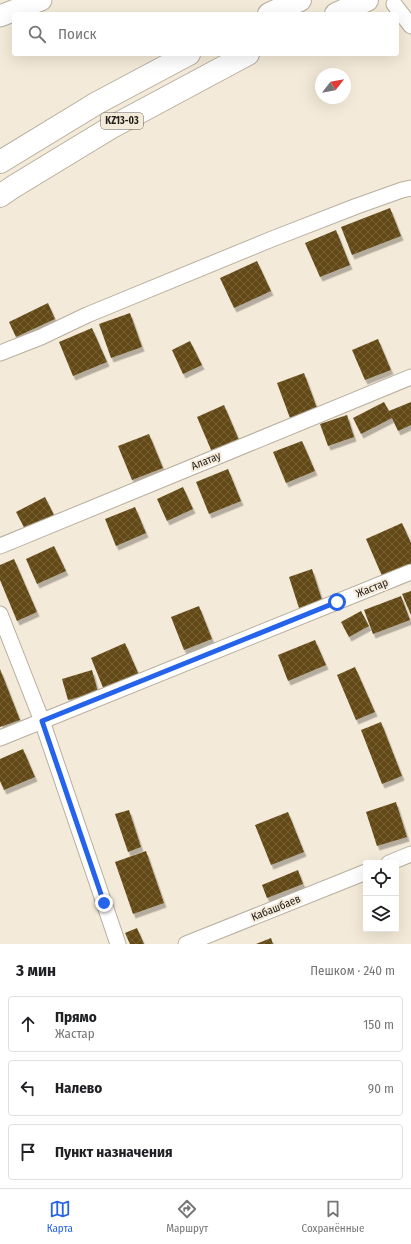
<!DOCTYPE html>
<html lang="ru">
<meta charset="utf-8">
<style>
:root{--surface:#fff;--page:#f2f2f2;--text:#202124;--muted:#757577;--line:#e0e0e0;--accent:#2563eb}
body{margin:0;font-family:"Fira Sans Condensed",sans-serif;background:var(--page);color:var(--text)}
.controls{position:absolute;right:12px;bottom:12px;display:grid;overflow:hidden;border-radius:4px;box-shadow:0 4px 16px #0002}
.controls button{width:36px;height:36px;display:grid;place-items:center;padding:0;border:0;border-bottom:1px solid var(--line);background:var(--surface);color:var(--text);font:20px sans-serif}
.compass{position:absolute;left:315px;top:68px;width:36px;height:36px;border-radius:50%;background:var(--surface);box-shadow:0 4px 16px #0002;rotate:59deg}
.stop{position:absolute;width:12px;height:12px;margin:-9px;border:3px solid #2563eb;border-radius:50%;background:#fff}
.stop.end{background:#2563eb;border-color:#fff;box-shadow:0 1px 4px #0008}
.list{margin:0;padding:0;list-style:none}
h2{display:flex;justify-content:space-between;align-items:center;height:52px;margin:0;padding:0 16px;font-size:17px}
h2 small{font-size:13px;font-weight:400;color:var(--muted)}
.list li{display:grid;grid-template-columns:26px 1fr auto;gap:12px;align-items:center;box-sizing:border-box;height:56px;margin:0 8px 8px;padding:0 8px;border:1px solid var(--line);border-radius:4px}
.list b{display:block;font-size:15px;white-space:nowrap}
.list p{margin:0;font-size:13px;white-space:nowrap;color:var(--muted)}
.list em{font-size:13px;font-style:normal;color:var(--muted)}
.icon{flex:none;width:22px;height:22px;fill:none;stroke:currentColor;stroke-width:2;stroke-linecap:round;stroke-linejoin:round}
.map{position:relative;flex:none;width:411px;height:944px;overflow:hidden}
.search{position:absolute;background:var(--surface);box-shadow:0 4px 16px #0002;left:12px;right:12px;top:12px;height:44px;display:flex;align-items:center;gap:10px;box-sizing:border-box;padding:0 14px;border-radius:4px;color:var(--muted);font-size:15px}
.sheet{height:244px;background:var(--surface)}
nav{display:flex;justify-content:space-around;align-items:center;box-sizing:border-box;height:56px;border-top:1px solid var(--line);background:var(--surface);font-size:11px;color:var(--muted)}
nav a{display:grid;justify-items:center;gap:2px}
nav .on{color:var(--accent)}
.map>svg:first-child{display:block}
.building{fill:url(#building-cross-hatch);filter:url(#shadow)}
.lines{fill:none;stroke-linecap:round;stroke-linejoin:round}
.street-casing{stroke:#b7ae9e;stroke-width:17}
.secondary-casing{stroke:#b7ae9e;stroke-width:23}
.highway-casing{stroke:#b7ae9e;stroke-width:24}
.street{stroke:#fff;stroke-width:15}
.secondary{stroke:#fff;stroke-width:21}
.highway{stroke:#fff;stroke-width:22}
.route{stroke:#2563eb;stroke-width:5}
.labels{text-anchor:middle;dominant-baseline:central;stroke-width:4;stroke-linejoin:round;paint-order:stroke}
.shield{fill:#f4ead9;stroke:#605a50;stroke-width:1}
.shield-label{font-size:10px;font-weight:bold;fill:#201c16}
.street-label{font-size:11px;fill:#201c16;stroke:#f4ead9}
</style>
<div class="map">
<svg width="411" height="944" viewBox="0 0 411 944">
<defs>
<pattern id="building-cross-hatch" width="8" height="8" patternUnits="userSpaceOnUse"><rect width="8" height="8" fill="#624a19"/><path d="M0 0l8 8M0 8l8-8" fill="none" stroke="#746139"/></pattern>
<filter id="shadow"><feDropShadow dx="2.5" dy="4.5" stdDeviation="0" flood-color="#0004"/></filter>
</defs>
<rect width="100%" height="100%" fill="#f4ead9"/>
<g class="building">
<polygon points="390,208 401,236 352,255 341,227"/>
<polygon points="336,230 350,265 320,277 305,243"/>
<polygon points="257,261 271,291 234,308 220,278"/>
<polygon points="48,303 55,319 16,337 9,322"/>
<polygon points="130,313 142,347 111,358 99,324"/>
<polygon points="92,328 107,362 73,376 59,342"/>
<polygon points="378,339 391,370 365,380 352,350"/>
<polygon points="190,341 202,365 183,374 172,350"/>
<polygon points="304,373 317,408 290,418 277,383"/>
<polygon points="384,402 389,411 411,402 411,425 398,431 392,418 361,434 353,418"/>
<polygon points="224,405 239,440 212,452 197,417"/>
<polygon points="347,415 354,437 328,446 320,424"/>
<polygon points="149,434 163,468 132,480 118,446"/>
<polygon points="302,441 315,471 286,483 273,452"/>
<polygon points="228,469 241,501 209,514 196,482"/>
<polygon points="183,487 193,509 167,521 157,499"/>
<polygon points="45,497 54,515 25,529 16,512"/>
<polygon points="135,507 146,533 116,546 105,519"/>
<polygon points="402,523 411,543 411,565 383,578 366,539"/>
<polygon points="54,546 66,571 37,584 26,559"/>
<polygon points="14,559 37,612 17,621 0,580 0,565"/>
<polygon points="312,569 322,600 299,608 289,577"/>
<polygon points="411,591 411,615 402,594"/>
<polygon points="401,596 410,620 373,634 364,610"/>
<polygon points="199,606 212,639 184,650 171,617"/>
<polygon points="361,611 369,626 349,637 341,622"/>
<polygon points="315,640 326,665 288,681 278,655"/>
<polygon points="125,643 139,675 104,690 91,658"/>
<polygon points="355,667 375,712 356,720 337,675"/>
<polygon points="0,669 20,720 0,727"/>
<polygon points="92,670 98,692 68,700 62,679"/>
<polygon points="381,722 402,776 382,784 361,730"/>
<polygon points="23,749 35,777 4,790 0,781 0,759"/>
<polygon points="396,802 407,837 377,846 366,812"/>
<polygon points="129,810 141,847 128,852 115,814"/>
<polygon points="288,812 304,852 271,865 255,825"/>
<polygon points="146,851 164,903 133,914 115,862"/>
<polygon points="298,870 303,884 267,898 262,885"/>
<polygon points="137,928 144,944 130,944 125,933"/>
<polygon points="271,938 273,944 256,944"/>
</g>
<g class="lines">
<g class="street-casing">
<g id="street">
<polyline points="394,4 411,26"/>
<polyline points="0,353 41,337 87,315 272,239 357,206 402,190 411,188"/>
<polyline points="0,546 411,377"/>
<polyline points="0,614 42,721 118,944"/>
<polyline points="0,738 411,572"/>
<polyline points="389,863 411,854"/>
<polyline points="186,944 366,872"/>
</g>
</g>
<g class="secondary-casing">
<polyline id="secondary" points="0,16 41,0"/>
</g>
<g class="highway-casing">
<g id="highway">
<polyline points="269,14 300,0"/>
<polyline points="336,14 367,0"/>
<polyline points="0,162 97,103 189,54"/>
<polyline points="0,196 13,187 110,128 248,54"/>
</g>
</g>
<use href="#street" class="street"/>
<use href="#secondary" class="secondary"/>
<use href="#highway" class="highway"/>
</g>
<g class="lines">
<polyline class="route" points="104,903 42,721 337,602"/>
</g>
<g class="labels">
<rect class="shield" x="101" y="113" width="42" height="16" rx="3"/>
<g class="shield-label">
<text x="122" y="121">KZ13-03</text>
</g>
<g class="street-label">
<text transform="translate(206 461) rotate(-22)">Алатау</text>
<text transform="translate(372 588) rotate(-22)">Жастар</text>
<text transform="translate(276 908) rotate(-22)">Кабашбаев</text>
</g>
</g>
</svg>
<div class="controls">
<button><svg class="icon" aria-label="locate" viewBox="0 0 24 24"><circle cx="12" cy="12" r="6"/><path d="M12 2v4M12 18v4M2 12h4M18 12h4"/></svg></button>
<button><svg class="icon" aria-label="layers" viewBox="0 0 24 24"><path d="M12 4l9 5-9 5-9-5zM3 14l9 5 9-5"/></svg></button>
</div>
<svg class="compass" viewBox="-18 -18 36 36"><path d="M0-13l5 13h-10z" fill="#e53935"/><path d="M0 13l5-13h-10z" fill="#757577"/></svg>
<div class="stop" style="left:337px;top:602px"></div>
<div class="stop end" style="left:104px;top:903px"></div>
<div class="search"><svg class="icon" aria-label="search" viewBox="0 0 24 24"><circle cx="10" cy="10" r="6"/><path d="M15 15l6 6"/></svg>Поиск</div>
</div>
<section class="sheet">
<h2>3 мин<small>Пешком · 240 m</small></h2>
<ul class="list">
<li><svg class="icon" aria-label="ahead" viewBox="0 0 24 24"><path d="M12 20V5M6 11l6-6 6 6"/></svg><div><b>Прямо</b><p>Жастар</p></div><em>150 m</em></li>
<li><svg class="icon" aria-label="left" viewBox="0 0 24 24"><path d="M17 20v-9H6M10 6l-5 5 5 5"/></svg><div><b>Налево</b></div><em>90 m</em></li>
<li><svg class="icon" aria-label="arrive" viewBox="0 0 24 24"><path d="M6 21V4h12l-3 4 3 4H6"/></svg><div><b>Пункт назначения</b></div></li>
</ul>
</section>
<nav>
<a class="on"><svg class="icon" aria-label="map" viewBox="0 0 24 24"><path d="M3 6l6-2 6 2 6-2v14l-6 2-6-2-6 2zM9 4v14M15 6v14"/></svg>Карта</a>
<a><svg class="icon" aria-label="directions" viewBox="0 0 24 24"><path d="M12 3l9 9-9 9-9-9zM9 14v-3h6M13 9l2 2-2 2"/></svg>Маршрут</a>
<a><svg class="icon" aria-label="saved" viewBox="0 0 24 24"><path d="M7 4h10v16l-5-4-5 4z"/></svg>Сохранённые</a>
</nav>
